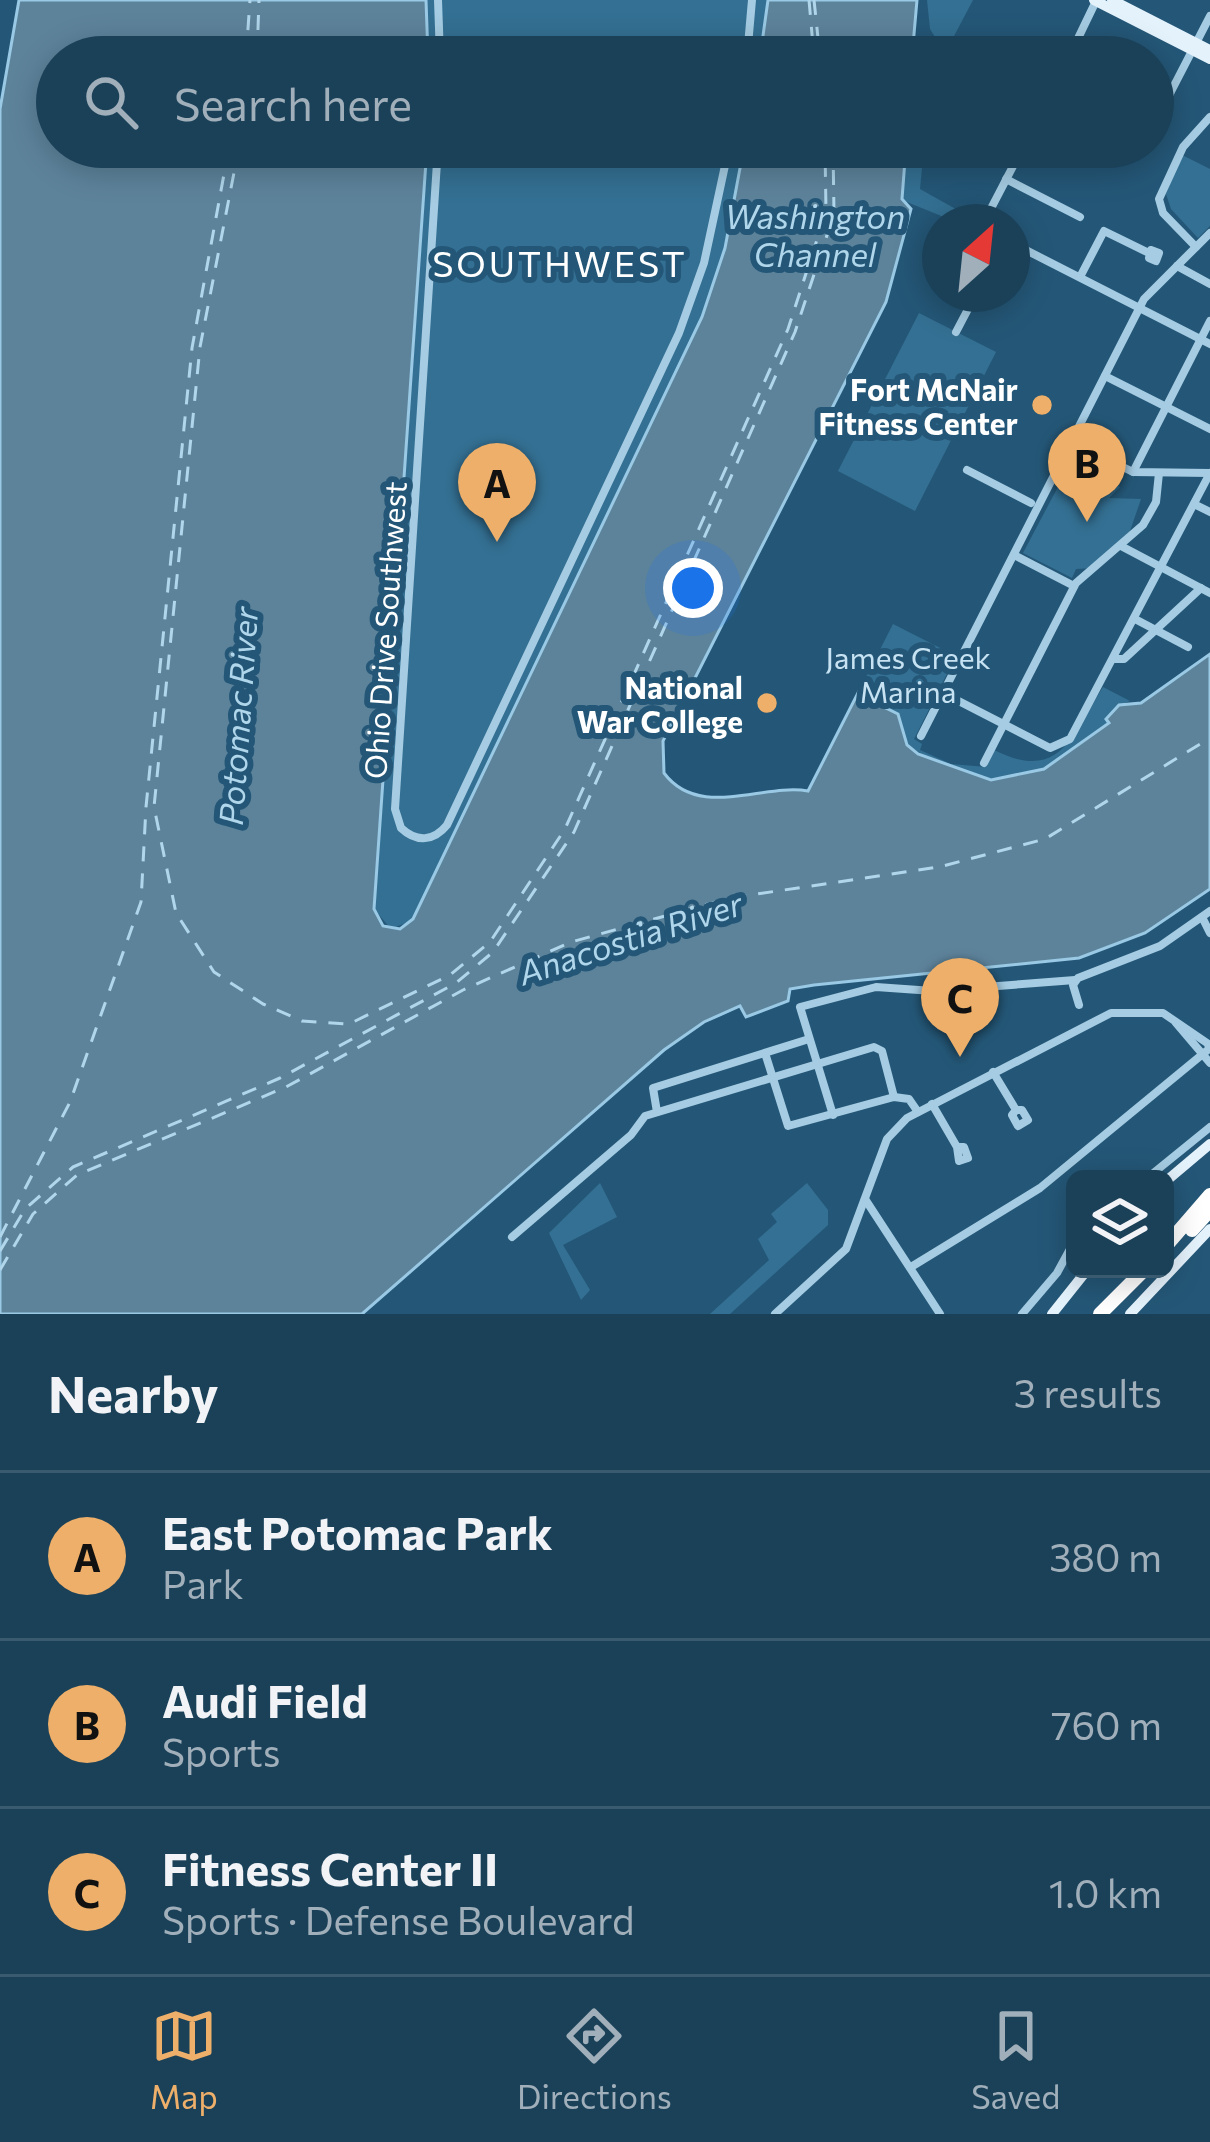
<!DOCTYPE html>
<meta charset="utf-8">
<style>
:root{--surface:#1b4159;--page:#24485f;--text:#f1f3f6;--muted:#a0afba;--line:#395a6f;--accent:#edaf69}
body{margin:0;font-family:Commissioner,sans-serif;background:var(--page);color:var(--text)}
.controls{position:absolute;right:36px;bottom:36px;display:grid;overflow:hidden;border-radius:18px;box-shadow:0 6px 30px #0003}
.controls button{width:108px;height:108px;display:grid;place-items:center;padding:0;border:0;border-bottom:3px solid var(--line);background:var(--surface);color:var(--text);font:60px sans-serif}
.compass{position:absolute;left:922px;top:204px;width:108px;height:108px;border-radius:50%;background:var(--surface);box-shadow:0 6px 30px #0003;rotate:27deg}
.you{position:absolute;left:693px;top:588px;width:42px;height:42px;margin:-30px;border:9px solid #fff;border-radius:50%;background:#1a73e8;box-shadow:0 0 0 18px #1a73e833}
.badge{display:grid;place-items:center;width:78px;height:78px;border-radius:50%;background:var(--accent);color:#111;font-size:39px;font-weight:700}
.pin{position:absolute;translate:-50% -99px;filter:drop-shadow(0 3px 6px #0008)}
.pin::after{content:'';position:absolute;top:63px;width:42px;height:36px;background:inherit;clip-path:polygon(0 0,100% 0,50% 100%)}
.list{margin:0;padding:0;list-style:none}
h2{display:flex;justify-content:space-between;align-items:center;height:156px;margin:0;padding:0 48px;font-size:51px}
h2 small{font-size:39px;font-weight:400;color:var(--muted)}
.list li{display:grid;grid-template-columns:78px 1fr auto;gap:36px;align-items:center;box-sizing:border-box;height:168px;padding:0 48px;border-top:3px solid var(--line)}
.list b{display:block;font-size:45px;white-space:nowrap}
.list p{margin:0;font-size:39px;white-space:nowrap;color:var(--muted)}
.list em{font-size:39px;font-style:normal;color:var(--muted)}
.icon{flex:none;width:66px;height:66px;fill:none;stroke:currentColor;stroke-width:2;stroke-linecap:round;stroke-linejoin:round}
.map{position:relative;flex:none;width:1210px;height:1314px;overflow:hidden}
.search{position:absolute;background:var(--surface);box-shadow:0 6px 30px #0003;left:36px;right:36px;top:36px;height:132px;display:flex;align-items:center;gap:30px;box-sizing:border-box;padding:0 42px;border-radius:66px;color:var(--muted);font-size:45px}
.sheet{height:660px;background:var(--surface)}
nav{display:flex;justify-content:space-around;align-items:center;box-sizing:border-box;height:168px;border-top:3px solid var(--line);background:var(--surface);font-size:33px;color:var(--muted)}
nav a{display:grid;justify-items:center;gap:6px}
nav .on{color:var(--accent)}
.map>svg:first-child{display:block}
.green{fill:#347093}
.water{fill:#5d839b;stroke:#99c9e4;stroke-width:3}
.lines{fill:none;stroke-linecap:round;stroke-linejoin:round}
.ferry{stroke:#b0d6eb;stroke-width:3;stroke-dasharray:15 12;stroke-linecap:butt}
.minor{stroke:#a5cce3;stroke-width:8}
.major{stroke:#e4f2fc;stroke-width:10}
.highway{stroke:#fff;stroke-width:14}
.poi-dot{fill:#edaf69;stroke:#245777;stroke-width:4.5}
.labels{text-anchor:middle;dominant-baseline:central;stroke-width:12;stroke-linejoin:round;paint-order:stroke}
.poi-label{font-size:30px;font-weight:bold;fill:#fff;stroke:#245777;text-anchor:end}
.street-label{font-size:30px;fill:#fff;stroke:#245777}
.park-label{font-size:30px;fill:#c7e3f3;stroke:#245777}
.water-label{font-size:33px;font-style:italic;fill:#b0d6eb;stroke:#245777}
.quarter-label{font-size:36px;letter-spacing:3px;fill:#fff;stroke:#245777}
</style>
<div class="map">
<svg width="1210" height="1314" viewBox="0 0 1210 1314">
<rect width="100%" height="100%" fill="#245777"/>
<g class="green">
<polygon points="426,0 768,0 760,57 429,57"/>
<polygon points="927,0 973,0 943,57 922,57 940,45 930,29"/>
<polygon points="428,147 744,147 725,248 702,317 413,920 391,929 374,909"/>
<polygon points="906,147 924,147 920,189 979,222 956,222 902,200"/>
<polygon points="1182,155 1210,169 1210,226 1198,238 1171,209 1166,194"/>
<polygon points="919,313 996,352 915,511 838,471"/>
<polygon points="1069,466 1082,466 1120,487 1109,498 1141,499 1130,531 1095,568 1076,569 1072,578 1023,553"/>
<path d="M893,624L956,656L914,739L922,744L920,750L951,764L986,767L994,750C1060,783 1072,736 1103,687L1130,701L1119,705L1109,723L1044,769L1005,779L982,778L941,765L907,745L898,714L886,708L888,702L861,687Z"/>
<polygon points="600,1183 617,1217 563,1245 590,1290 581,1300 549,1233"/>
<polygon points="807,1183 828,1210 828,1225 730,1314 710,1314 769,1260 758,1239 777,1222 771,1214"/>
</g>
<g class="water">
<path d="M19,0H426L428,57H57V147H427L374,909L383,926L400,929L413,919L702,317L725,248L744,147H906L902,199L911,209L886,302L663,741L664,773C699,820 763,783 808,791L861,687L889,702L886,708L898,714L907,745L918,754L991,780L1044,769L1109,723L1106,719L1119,705L1141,703L1210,654V889L1145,933L1079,958L814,985L790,989L788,1001L746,1017L740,1006L704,1022L664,1050L362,1314H0V109Z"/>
<polygon points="768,0 917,0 912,57 760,57"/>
</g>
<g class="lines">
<g class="ferry">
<polyline points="809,0 814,57"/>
<polyline points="814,0 820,57"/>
<polyline points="246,57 250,0"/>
<polyline points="257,57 259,0"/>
<polyline points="239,147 200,347 154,807 176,913 214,972 263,1004 302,1021 349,1024 450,975 490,942 565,829 788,329 826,212 825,147"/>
<polyline points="0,1237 70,1102 141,902 146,807 192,348 229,147"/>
<polyline points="0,1251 25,1209 73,1167 280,1078 456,983 493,952 574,832 795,332 834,214 833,147"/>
<polyline points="0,1270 33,1214 77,1175 286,1087 463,990 571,942 730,898 939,867 1045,839 1210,738"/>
</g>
<g class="minor">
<polyline points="438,0 440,57"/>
<polyline points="747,57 752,0"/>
<polyline points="1069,57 1096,1"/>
<polyline points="1153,85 1170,94"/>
<polyline points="1163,107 1210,16"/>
<path d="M438,147L395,809L401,828C417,843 434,841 447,825L679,333L704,263L729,147"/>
<polyline points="1000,147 1018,156"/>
<polyline points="1006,179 1080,217"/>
<polyline points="984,222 1023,147"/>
<polyline points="1012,243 1210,344"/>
<polyline points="1196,247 1163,213 1159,199 1183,147 1210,117"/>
<polygon points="1151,250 1159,253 1156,261 1149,258"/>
<polyline points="1177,266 1210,284"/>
<polyline points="1080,277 1104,231 1149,253"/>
<polyline points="956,332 976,294"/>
<polyline points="1105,376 1210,429"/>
<polyline points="1072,442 1133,472 1210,473"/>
<polyline points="967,470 1031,503"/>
<polyline points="1133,472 1210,321"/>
<polyline points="1194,504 1210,512"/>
<polyline points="1121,546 1210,593"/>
<polyline points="1014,555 1074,586"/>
<polyline points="1135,619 1188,647"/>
<polyline points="1115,659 1124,659 1201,588"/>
<polyline points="943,693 1050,748 1070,739 1210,473"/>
<polyline points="921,736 1144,299 1210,233"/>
<polyline points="984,763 1076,583 1143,525 1156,502 1159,473"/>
<polyline points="1202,917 1210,933"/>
<polyline points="1079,1005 1073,985 1078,978 1160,946 1210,911"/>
<polyline points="1176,1023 1210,1063"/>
<polyline points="765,1053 788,1126 894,1097 909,1099 918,1112"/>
<polyline points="993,1072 1016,1110 1022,1110 1028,1120 1018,1126 1012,1115 1016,1110"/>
<polyline points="932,1104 957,1147 959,1161 968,1158 964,1147 957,1147"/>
<polyline points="657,1112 653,1088 809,1039"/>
<polyline points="833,1115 800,1007 876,987 933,991 1075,980"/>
<polyline points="1146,1179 1210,1127"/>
<polyline points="865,1199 940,1314"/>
<polyline points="512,1237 631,1135 645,1116 874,1047 882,1051 894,1097"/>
<polyline points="775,1314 846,1249 887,1139 907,1118 1111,1013 1163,1013 1207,1043 1210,1048 1040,1188 911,1267"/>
<polyline points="1022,1314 1057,1273 1075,1240"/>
</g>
<g class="major">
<polyline points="1094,0 1210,59"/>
<polyline points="1112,0 1210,50"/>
<polyline points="1165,1182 1210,1144"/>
<polyline points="1052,1314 1088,1269"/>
<polyline points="1130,1314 1210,1229"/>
</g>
<g class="highway">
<polyline points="1192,1230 1210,1210"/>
<polyline points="1165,1247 1210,1195"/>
<polyline points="1100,1314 1145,1269"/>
</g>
</g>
<g class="poi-dot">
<circle cx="1042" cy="405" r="12"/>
<circle cx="767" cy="703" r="12"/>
</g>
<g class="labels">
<g class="poi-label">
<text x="1018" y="388">Fort McNair<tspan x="1018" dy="34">Fitness Center</tspan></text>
<text x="743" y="686">National<tspan x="743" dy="34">War College</tspan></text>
</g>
<g class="street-label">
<text transform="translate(384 630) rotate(-86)">Ohio Drive Southwest</text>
</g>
<g class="park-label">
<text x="908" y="656">James Creek<tspan x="908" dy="34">Marina</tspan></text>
</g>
<g class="water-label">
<text x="815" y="215">Washington<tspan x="815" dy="38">Channel</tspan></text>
<text transform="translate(237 716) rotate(-86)">Potomac River</text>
<text transform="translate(630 937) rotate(-18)">Anacostia River</text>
</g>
<g class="quarter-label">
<text x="560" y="262">SOUTHWEST</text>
</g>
</g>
</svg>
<div class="controls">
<button><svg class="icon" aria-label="layers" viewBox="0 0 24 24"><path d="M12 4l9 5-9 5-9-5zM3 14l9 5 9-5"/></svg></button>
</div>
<svg class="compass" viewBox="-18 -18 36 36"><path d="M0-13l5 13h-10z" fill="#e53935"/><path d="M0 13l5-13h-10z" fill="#a0afba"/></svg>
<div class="you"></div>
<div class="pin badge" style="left:497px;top:542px">A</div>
<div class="pin badge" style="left:1087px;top:522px">B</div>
<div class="pin badge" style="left:960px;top:1057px">C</div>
<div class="search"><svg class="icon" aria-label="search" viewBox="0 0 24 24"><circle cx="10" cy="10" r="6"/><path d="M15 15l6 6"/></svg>Search here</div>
</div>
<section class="sheet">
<h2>Nearby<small>3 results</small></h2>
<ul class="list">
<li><span class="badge">A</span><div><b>East Potomac Park</b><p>Park</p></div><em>380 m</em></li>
<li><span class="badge">B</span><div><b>Audi Field</b><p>Sports</p></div><em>760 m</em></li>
<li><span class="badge">C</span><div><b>Fitness Center II</b><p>Sports · Defense Boulevard</p></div><em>1.0 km</em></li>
</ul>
</section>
<nav>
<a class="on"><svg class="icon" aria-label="map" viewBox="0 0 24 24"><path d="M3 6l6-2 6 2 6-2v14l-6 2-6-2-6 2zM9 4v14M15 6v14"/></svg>Map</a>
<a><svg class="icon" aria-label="directions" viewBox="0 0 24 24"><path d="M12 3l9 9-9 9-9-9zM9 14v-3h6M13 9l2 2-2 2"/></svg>Directions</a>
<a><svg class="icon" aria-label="saved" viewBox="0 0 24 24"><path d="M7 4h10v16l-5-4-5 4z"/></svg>Saved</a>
</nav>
